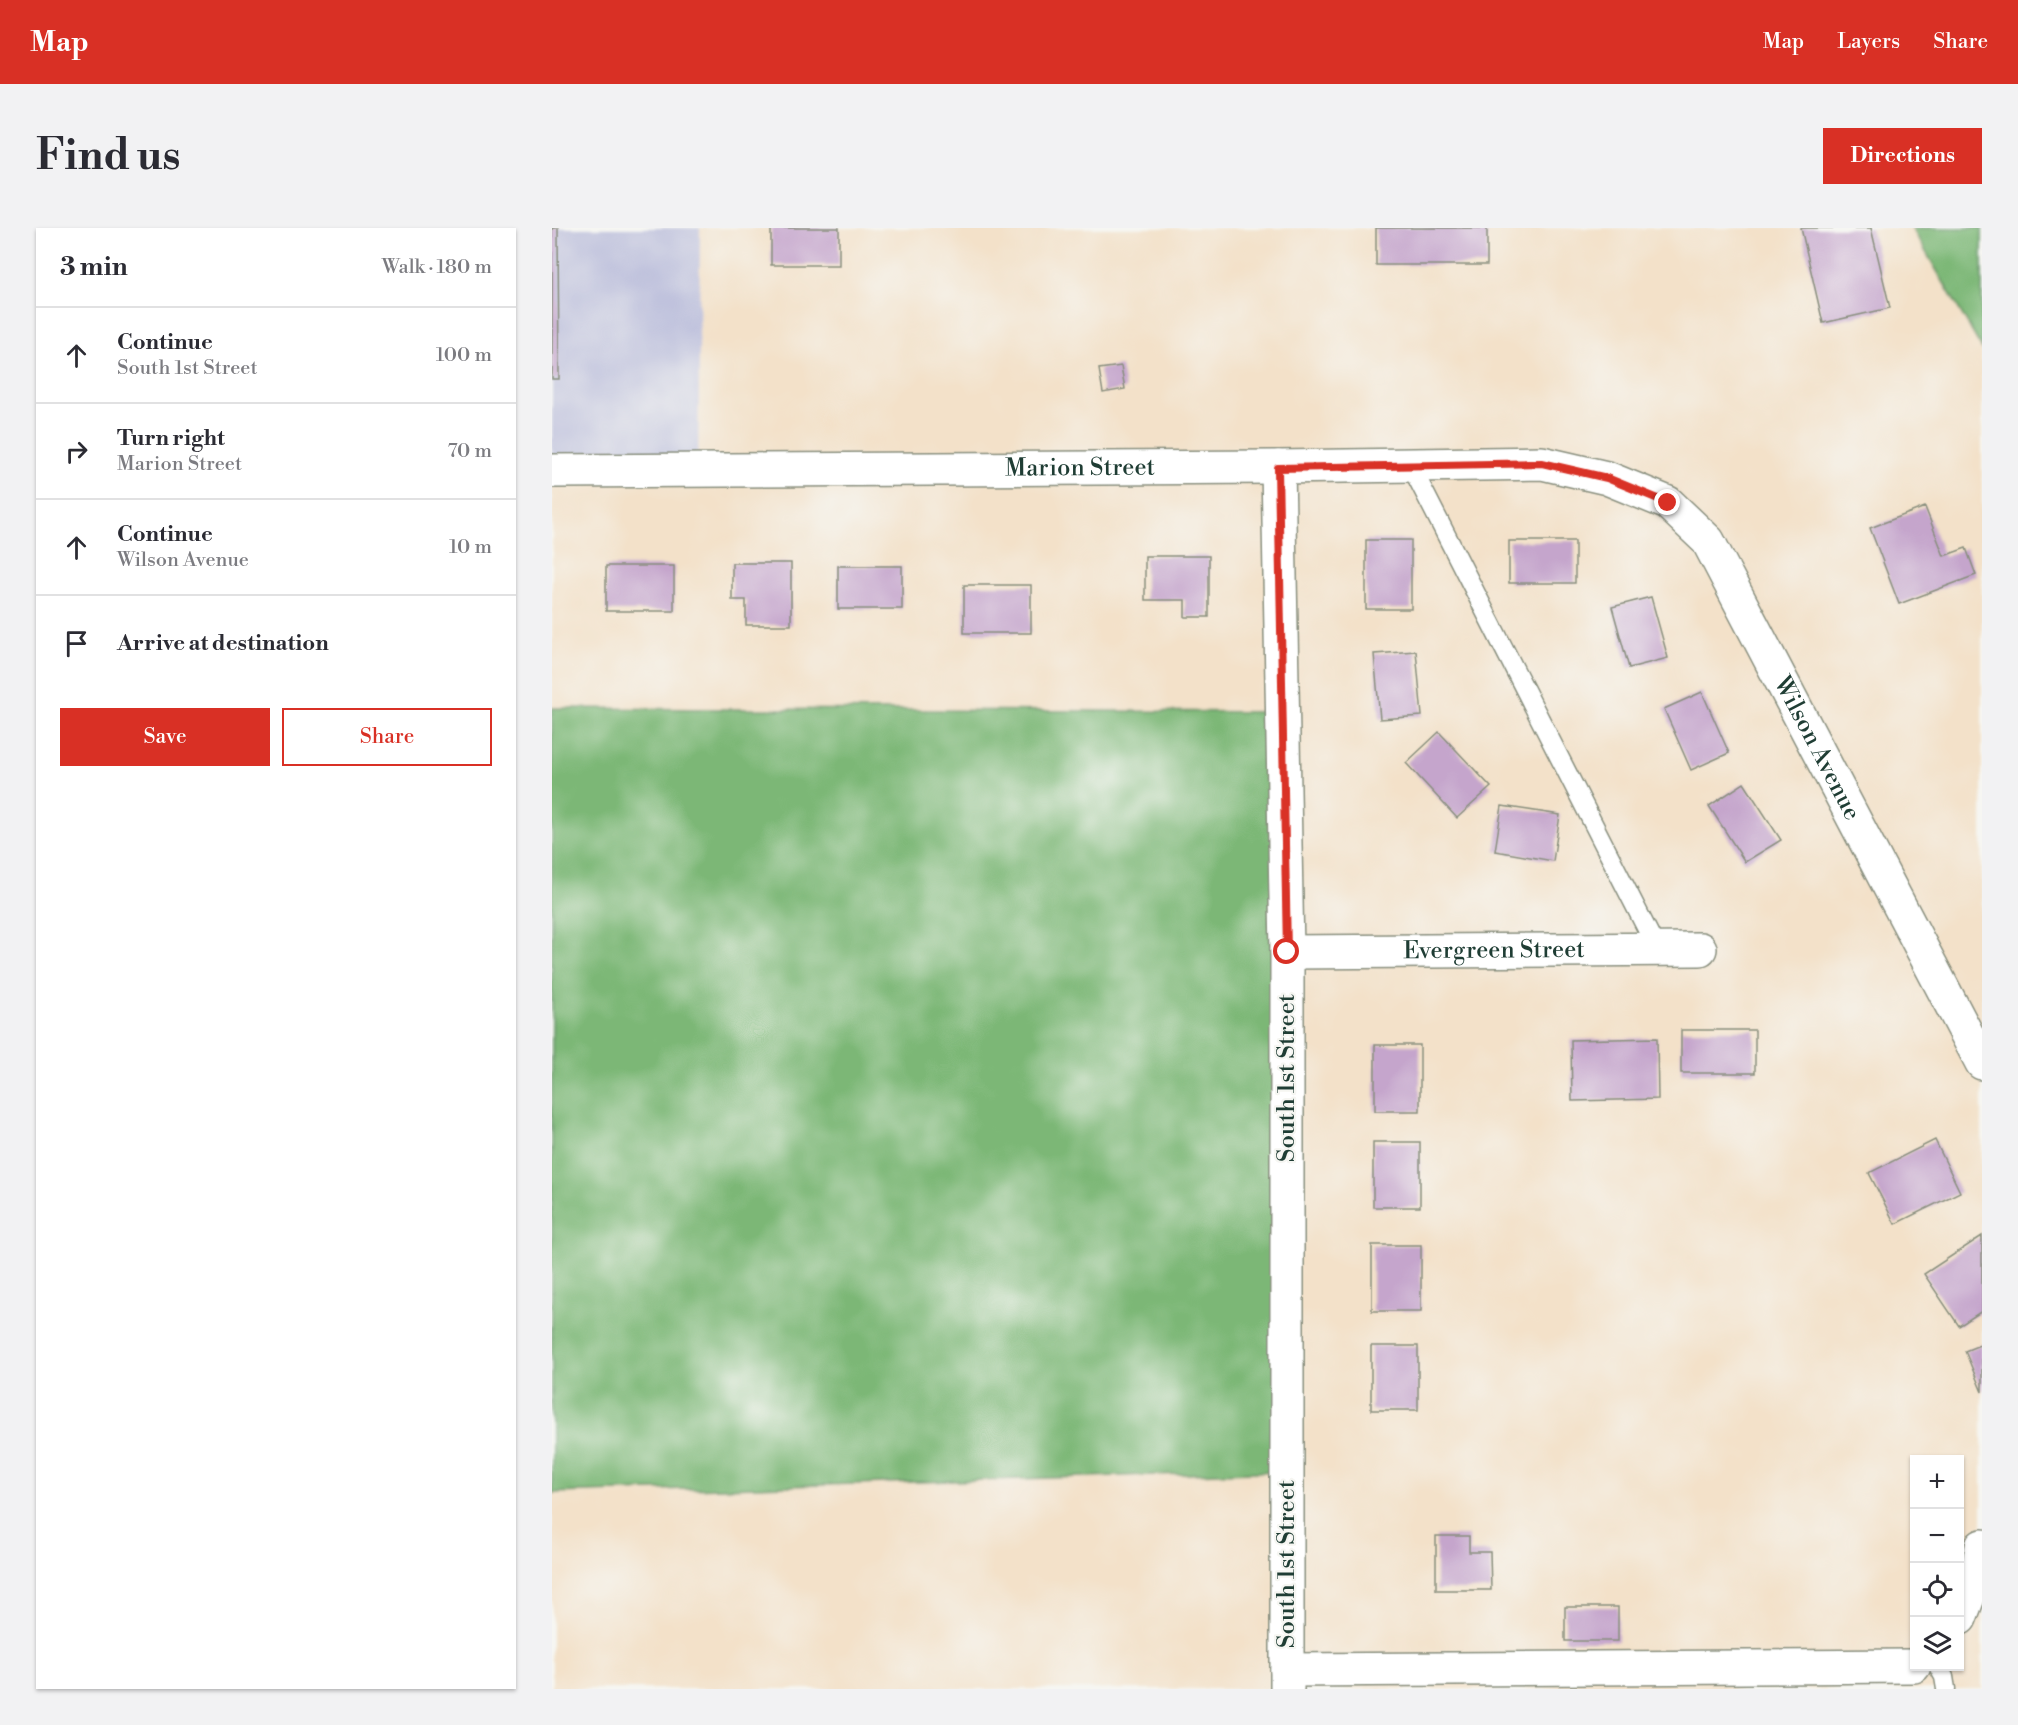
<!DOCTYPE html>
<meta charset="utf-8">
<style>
:root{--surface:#fff;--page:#f2f2f3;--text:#2b2b33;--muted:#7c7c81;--line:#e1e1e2;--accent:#d93025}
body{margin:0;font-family:"Libre Bodoni",serif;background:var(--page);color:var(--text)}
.controls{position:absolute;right:18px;bottom:18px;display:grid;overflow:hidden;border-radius:0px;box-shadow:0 2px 4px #0004}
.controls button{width:54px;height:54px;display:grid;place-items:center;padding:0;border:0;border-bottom:2px solid var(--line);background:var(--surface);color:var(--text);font:30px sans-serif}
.stop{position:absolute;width:18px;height:18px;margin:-14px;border:4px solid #d93025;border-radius:50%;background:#fff}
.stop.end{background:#d93025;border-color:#fff;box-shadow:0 2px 6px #0008}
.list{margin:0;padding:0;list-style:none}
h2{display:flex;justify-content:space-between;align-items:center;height:78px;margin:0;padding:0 24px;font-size:26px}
h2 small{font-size:20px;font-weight:400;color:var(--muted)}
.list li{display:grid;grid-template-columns:39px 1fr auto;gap:18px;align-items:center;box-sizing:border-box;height:96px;padding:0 24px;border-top:2px solid var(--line)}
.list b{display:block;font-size:22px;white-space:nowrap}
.list p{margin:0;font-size:20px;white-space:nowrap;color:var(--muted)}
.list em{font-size:20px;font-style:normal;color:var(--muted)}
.actions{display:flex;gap:12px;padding:18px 24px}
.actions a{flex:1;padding:14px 0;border:2px solid var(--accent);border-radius:0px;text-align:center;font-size:21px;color:var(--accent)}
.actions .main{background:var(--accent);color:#fff}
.icon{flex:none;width:33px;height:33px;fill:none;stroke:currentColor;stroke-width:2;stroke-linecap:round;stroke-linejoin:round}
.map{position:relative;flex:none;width:1430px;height:1461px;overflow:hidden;border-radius:0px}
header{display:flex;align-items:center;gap:36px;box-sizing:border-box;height:84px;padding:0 30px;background:var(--accent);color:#fff}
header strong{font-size:28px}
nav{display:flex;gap:33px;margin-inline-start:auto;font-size:21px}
.intro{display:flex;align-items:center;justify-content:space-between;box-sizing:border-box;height:144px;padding:0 36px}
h1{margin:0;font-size:42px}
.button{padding:15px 27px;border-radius:0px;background:var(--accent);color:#fff;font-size:21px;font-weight:700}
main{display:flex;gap:36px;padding:0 36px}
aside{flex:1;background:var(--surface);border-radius:0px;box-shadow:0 2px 4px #0004}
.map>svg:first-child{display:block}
.industrial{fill:#c0c2dd}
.forest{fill:#7bb776;stroke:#4d7a55;stroke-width:1.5}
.building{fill:#c5a5cc}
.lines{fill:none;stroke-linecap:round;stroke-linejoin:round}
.lane-casing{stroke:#898f7e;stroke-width:21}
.street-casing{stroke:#898f7e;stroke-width:36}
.lane{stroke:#fff;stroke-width:18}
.street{stroke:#fff;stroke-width:33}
.route{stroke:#d93025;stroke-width:8}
.labels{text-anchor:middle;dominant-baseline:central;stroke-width:4.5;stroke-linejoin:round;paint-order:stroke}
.street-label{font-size:24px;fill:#1f3d34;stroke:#f6f6f2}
</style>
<header>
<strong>Map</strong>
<nav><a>Map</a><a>Layers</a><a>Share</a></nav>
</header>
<div class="intro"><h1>Find us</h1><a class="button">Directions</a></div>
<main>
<aside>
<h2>3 min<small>Walk · 180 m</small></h2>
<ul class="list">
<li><svg class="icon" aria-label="ahead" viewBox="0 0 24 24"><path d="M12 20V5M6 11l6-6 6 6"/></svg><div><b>Continue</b><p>South 1st Street</p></div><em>100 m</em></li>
<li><svg class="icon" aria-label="right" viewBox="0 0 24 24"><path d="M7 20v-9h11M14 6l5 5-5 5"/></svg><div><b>Turn right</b><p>Marion Street</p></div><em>70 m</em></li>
<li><svg class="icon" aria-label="ahead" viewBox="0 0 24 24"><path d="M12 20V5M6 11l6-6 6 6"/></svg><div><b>Continue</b><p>Wilson Avenue</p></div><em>10 m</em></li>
<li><svg class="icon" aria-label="arrive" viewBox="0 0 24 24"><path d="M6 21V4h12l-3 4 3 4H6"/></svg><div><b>Arrive at destination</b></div></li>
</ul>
<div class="actions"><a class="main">Save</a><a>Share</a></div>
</aside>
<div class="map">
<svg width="1430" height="1461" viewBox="0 0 1430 1461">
<rect width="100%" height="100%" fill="#f6f6f2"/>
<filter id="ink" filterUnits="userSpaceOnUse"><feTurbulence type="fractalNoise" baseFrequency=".0167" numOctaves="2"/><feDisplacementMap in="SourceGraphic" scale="12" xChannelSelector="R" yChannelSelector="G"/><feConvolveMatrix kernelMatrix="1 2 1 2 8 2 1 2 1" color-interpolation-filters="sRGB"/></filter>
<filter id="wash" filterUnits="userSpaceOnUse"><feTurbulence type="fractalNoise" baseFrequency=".008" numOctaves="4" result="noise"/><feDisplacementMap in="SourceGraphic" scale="24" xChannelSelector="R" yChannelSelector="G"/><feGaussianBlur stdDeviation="1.35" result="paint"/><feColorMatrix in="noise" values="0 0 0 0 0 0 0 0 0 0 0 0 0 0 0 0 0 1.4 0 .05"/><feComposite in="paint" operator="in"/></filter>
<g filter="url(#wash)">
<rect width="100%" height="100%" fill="#f3e1c9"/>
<polygon class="industrial" points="0,0 148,0 146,243 0,243"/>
<g class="forest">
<polygon points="1360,0 1430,0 1430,121"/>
<polygon points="0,480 731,484 735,1243 0,1265"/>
</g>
<g id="blocks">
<g class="building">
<polygon points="0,0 6,0 7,151 0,151"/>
<rect x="219" y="0" width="68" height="37"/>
<rect x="824" y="0" width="111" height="37"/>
<polygon points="1249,0 1319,0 1338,80 1271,95"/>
<polygon points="569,138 573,161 551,165 547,141"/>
<polygon points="1373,279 1392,328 1414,320 1424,347 1347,376 1318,300"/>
<rect x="814" y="312" width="45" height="69"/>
<rect x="957" y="313" width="66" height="42"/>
<polygon points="593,328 657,328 657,389 633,389 633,372 593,372"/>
<polygon points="180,335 239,335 239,397 194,397 194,372 180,372"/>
<rect x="54" y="338" width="68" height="45"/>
<rect x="286" y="338" width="64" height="43"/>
<rect x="412" y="357" width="67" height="48"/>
<polygon points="1099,369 1116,430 1077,440 1060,379"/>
<polygon points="864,423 870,488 828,491 822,426"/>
<polygon points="1150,464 1177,525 1139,542 1112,481"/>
<polygon points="887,504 939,559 905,590 854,535"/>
<polygon points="1192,555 1229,612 1193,634 1157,578"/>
<polygon points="950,578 1008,587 1001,633 943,623"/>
<rect x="1129" y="802" width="74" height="43"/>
<polygon points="1105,810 1106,871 1020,873 1019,812"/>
<rect x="823" y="817" width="45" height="66"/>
<polygon points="1383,912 1408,964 1343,996 1317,945"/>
<rect x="821" y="914" width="47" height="65"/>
<polygon points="1430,1008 1430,1083 1407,1098 1372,1046"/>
<rect x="820" y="1017" width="49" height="66"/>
<polygon points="1430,1116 1430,1164 1413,1123"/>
<rect x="819" y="1118" width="47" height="64"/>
<polygon points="884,1308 917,1308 917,1324 938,1324 939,1362 884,1362"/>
<rect x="1013" y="1379" width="53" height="34"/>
</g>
</g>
</g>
<g filter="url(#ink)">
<use href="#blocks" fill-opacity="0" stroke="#898f7e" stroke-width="1.5"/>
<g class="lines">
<g class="lane-casing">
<g id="lane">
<polyline points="858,236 1105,721"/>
<polyline points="1386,1438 1392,1449 1394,1461"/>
</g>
</g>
<g class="street-casing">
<g id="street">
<polyline points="726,239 735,724 735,1461"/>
<path id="s1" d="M0,243L726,239L990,235L1055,250L1116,275L1156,313L1430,835"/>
<path id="s2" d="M735,724L1148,721"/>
<polyline points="1408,1390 1425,1346 1430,1318"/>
<polyline points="735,1442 1362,1438"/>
</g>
</g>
<use href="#lane" class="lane"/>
<use href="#street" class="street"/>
</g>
</g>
<g class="lines" filter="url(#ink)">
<polyline class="route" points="735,724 726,240 990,235 1055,250 1116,275"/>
</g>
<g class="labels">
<g class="street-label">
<text stroke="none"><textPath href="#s1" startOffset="528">Marion Street</textPath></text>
<text stroke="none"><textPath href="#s1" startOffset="1412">Wilson Avenue</textPath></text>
<text stroke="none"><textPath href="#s2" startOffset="207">Evergreen Street</textPath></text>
<text transform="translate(735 850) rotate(-90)">South 1st Street</text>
<text transform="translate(735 1336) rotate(-90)">South 1st Street</text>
</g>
</g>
</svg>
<div class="controls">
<button>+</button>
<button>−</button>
<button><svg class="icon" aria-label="locate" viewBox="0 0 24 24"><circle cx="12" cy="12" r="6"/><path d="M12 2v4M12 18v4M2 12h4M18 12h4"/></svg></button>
<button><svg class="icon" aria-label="layers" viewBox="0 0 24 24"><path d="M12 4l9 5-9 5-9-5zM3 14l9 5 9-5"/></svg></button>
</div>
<div class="stop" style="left:735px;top:724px"></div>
<div class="stop end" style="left:1116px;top:275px"></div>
</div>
</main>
